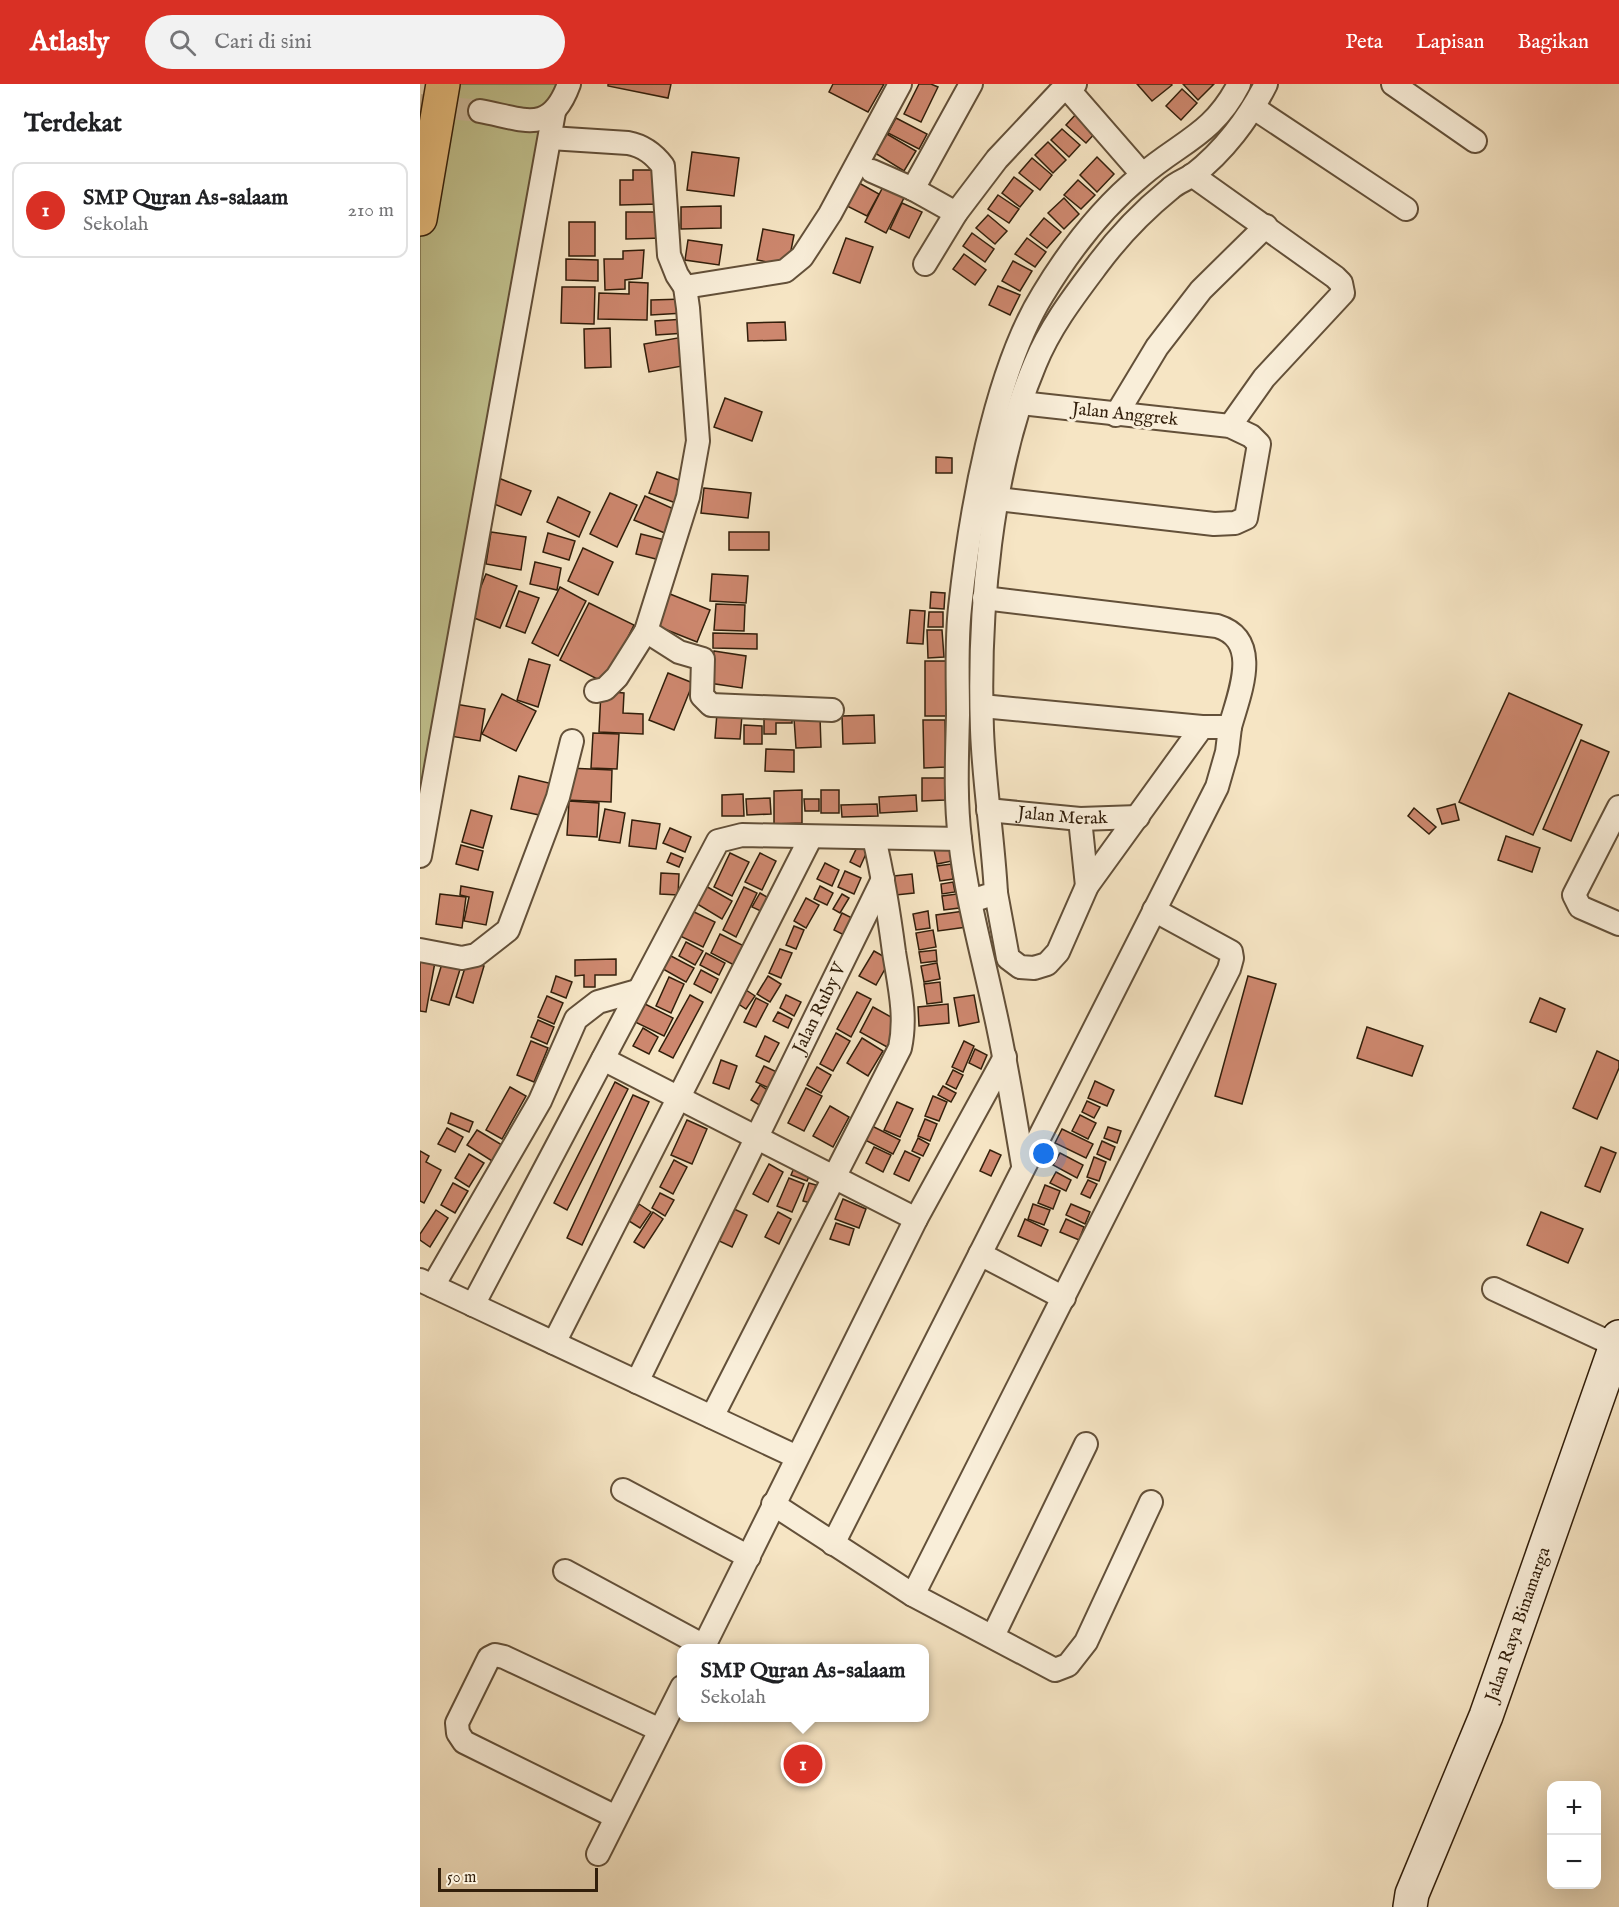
<!DOCTYPE html>
<html lang="id">
<meta charset="utf-8">
<style>
:root{--surface:#fff;--page:#f2f2f2;--text:#202124;--muted:#757577;--line:#e0e0e0;--accent:#d93025}
body{margin:0;font-family:"IM FELL English",serif;background:var(--page);color:var(--text)}
.controls{position:absolute;right:18px;bottom:18px;display:grid;overflow:hidden;border-radius:12px;box-shadow:0 6px 24px #0002}
.controls button{width:54px;height:54px;display:grid;place-items:center;padding:0;border:0;border-bottom:2px solid var(--line);background:var(--surface);color:var(--text);font:30px sans-serif}
.scale{position:absolute;left:18px;bottom:15px;width:160px;box-sizing:border-box;padding-left:6px;border:3px solid #321f0b;border-top:0;font-size:16px;line-height:21px;white-space:nowrap;color:#321f0b;-webkit-text-stroke:4px #f9eed9;paint-order:stroke}
.you{position:absolute;left:624px;top:1070px;width:21px;height:21px;margin:-15px;border:4px solid #fff;border-radius:50%;background:#1a73e8;box-shadow:0 0 0 9px #1a73e833}
.badge{display:grid;place-items:center;width:39px;height:39px;border-radius:50%;background:var(--accent);color:#fff;font-size:20px;font-weight:700}
.pin{position:absolute;translate:-50% -50%;border:3px solid #fff;box-shadow:0 2px 6px #0006}
.popup{position:absolute;left:257px;top:1560px;width:252px;height:78px;box-sizing:border-box;display:grid;place-content:center;border-radius:12px;background:var(--surface);filter:drop-shadow(0 2px 4px #0005);font-size:20px;white-space:nowrap;color:var(--muted)}
.popup b{font-size:22px;color:var(--text)}
.popup::after{content:'';position:absolute;left:50%;top:100%;margin-left:-12px;border:12px solid transparent;border-top-color:var(--surface)}
.list{margin:0;padding:0;list-style:none}
h2{display:flex;justify-content:space-between;align-items:center;height:78px;margin:0;padding:0 24px;font-size:26px}
h2 small{font-size:20px;font-weight:400;color:var(--muted)}
.list li{display:grid;grid-template-columns:39px 1fr auto;gap:18px;align-items:center;box-sizing:border-box;height:96px;margin:0 12px 12px;padding:0 12px;border:2px solid var(--line);border-radius:12px}
.list b{display:block;font-size:22px;white-space:nowrap}
.list p{margin:0;font-size:20px;white-space:nowrap;color:var(--muted)}
.list em{font-size:20px;font-style:normal;color:var(--muted)}
.icon{flex:none;width:33px;height:33px;fill:none;stroke:currentColor;stroke-width:2;stroke-linecap:round;stroke-linejoin:round}
.map{position:relative;flex:none;width:1199px;height:1823px;overflow:hidden}
header{display:flex;align-items:center;gap:36px;box-sizing:border-box;height:84px;padding:0 30px;background:var(--accent);color:#fff}
header strong{font-size:28px}
nav{display:flex;gap:33px;margin-inline-start:auto;font-size:21px}
.search{width:420px;height:54px;background:var(--page);display:flex;align-items:center;gap:15px;box-sizing:border-box;padding:0 21px;border-radius:33px;color:var(--muted);font-size:22px}
main{display:flex}
aside{flex:1;background:var(--surface)}
.map>svg:first-child{display:block}
.green{fill:#c2c390;stroke:#7a714e;stroke-width:1.5}
.building{fill:#cd876e;stroke:#321f0b;stroke-width:1.5}
.lines{fill:none;stroke-linecap:round;stroke-linejoin:round}
.street-tunnel{stroke:#cfbd9f;stroke-width:22;stroke-dasharray:22 11;stroke-linecap:butt}
.street-casing{stroke:#635039;stroke-width:26}
.secondary-casing{stroke:#321f0b;stroke-width:36}
.highway-casing{stroke:#321f0b;stroke-width:36}
.street{stroke:#f9eed9;stroke-width:22}
.secondary{stroke:#f9eed9;stroke-width:33}
.highway{stroke:#ebc282;stroke-width:33}
.labels{text-anchor:middle;dominant-baseline:central;stroke-width:6;stroke-linejoin:round;paint-order:stroke}
.street-label{font-size:18px;fill:#321f0b;stroke:#f9eed9}
</style>
<header>
<strong>Atlasly</strong>
<div class="search"><svg class="icon" aria-label="search" viewBox="0 0 24 24"><circle cx="10" cy="10" r="6"/><path d="M15 15l6 6"/></svg>Cari di sini</div>
<nav><a>Peta</a><a>Lapisan</a><a>Bagikan</a></nav>
</header>
<main>
<aside>
<h2>Terdekat<small></small></h2>
<ul class="list">
<li><span class="badge">1</span><div><b>SMP Quran As-salaam</b><p>Sekolah</p></div><em>210 m</em></li>
</ul>
</aside>
<div class="map">
<svg width="1199" height="1823" viewBox="0 0 1199 1823">
<rect width="100%" height="100%" fill="#f6e5c4"/>
<filter id="stains"><feTurbulence type="fractalNoise" baseFrequency=".00333" numOctaves="4"/><feColorMatrix values="0 0 0 0 .2 0 0 0 0 .09 0 0 0 0 .02 0 0 0 .5 -.17"/></filter>
<radialGradient id="worn" r=".72"><stop offset=".6" stop-color="#630" stop-opacity="0"/><stop offset="1" stop-color="#630" stop-opacity=".3"/></radialGradient>
<polygon class="green" points="23,0 149,0 0,772 0,135"/>
<g class="building">
<polygon points="188,0 251,0 248,14 188,2"/>
<polygon points="413,0 464,0 448,28 409,8"/>
<polygon points="499,0 511,0 518,3 501,38 484,30"/>
<polygon points="717,0 751,0 752,1 732,17"/>
<polygon points="763,0 794,0 778,16"/>
<polygon points="762,5 777,19 761,36 746,22"/>
<polygon points="657,29 677,47 666,59 646,41"/>
<polygon points="476,34 507,50 499,65 468,49"/>
<polygon points="642,45 660,61 649,73 631,56"/>
<polygon points="467,50 496,67 484,87 455,69"/>
<polygon points="628,58 646,76 633,89 615,71"/>
<polygon points="272,68 319,74 314,112 267,106"/>
<polygon points="677,73 694,90 677,108 660,91"/>
<polygon points="612,74 632,91 620,106 599,89"/>
<polygon points="213,86 238,86 238,120 200,121 200,96 213,96"/>
<polygon points="594,93 613,107 600,123 582,109"/>
<polygon points="467,95 488,106 466,149 445,138"/>
<polygon points="658,96 675,111 661,125 644,111"/>
<polygon points="439,99 459,110 447,132 427,122"/>
<polygon points="578,111 599,125 589,139 568,125"/>
<polygon points="644,114 659,130 644,145 628,129"/>
<polygon points="482,119 502,128 489,154 470,145"/>
<polygon points="301,122 301,144 261,145 261,123"/>
<polygon points="206,128 242,128 243,154 206,155"/>
<polygon points="568,131 587,147 575,160 556,144"/>
<polygon points="624,134 641,148 627,164 610,151"/>
<rect x="149" y="138" width="26" height="34"/>
<polygon points="343,145 374,151 368,182 337,176"/>
<polygon points="552,149 574,165 565,178 543,162"/>
<polygon points="426,154 453,163 440,199 413,189"/>
<polygon points="607,154 626,168 615,183 595,170"/>
<polygon points="268,156 302,161 299,181 265,176"/>
<polygon points="224,166 222,194 205,196 205,205 185,206 184,175 203,175 203,167"/>
<polygon points="544,170 566,186 555,201 533,185"/>
<polygon points="146,175 178,176 178,197 146,196"/>
<polygon points="593,177 612,187 600,207 582,197"/>
<polygon points="209,198 228,199 227,236 178,235 179,209 209,210"/>
<polygon points="578,202 600,211 590,231 569,221"/>
<polygon points="142,203 175,203 174,240 141,239"/>
<polygon points="264,215 264,229 231,231 231,216"/>
<polygon points="265,235 266,249 236,251 235,237"/>
<polygon points="365,238 366,256 328,257 327,239"/>
<polygon points="190,244 191,283 165,284 164,245"/>
<polygon points="263,253 268,281 229,288 224,260"/>
<polygon points="305,314 342,328 332,357 294,343"/>
<polygon points="516,373 532,374 532,389 516,389"/>
<polygon points="237,388 270,400 261,421 229,409"/>
<polygon points="76,393 111,407 101,431 67,417"/>
<polygon points="284,404 331,409 328,434 281,429"/>
<polygon points="190,409 217,421 197,463 170,450"/>
<polygon points="225,412 258,427 247,450 214,436"/>
<polygon points="138,413 170,428 159,453 127,438"/>
<polygon points="71,448 106,453 101,486 66,480"/>
<rect x="309" y="448" width="40" height="18"/>
<polygon points="128,449 155,457 149,476 123,468"/>
<polygon points="221,450 245,456 240,476 216,470"/>
<polygon points="163,464 193,478 178,511 148,497"/>
<polygon points="115,478 141,484 137,506 110,500"/>
<polygon points="66,490 97,502 80,544 49,532"/>
<polygon points="292,490 328,492 326,519 290,517"/>
<polygon points="140,503 166,517 138,572 112,559"/>
<polygon points="99,507 119,514 105,549 86,542"/>
<polygon points="245,508 290,526 277,558 232,540"/>
<polygon points="511,508 525,509 524,525 510,524"/>
<polygon points="169,519 214,541 185,599 140,576"/>
<polygon points="296,520 325,521 324,547 294,546"/>
<polygon points="490,526 505,527 503,560 487,559"/>
<polygon points="509,528 523,528 523,543 508,543"/>
<polygon points="507,546 522,546 524,573 508,574"/>
<polygon points="293,549 337,550 337,565 293,564"/>
<polygon points="294,567 326,572 322,604 289,599"/>
<polygon points="109,575 130,581 118,623 97,616"/>
<rect x="505" y="577" width="21" height="55"/>
<polygon points="248,589 273,599 254,646 229,636"/>
<polygon points="181,607 204,609 203,629 223,630 223,650 179,648"/>
<polygon points="1089,609 1162,641 1113,751 1039,718"/>
<polygon points="82,610 116,627 96,667 62,650"/>
<polygon points="35,620 65,625 60,657 30,652"/>
<polygon points="344,627 372,627 372,639 356,639 356,650 344,650"/>
<polygon points="297,629 322,631 320,655 295,654"/>
<polygon points="454,631 455,659 423,660 422,632"/>
<polygon points="400,633 401,663 376,664 374,634"/>
<polygon points="503,636 525,636 526,683 504,684"/>
<polygon points="324,641 342,642 342,660 324,660"/>
<polygon points="173,649 199,650 197,685 171,684"/>
<polygon points="1161,656 1189,668 1151,757 1123,745"/>
<polygon points="346,665 374,666 374,688 345,687"/>
<polygon points="148,684 192,686 191,718 146,716"/>
<polygon points="99,692 133,700 124,732 91,725"/>
<polygon points="502,694 525,694 525,716 502,717"/>
<polygon points="382,706 382,739 354,740 354,707"/>
<rect x="401" y="706" width="18" height="23"/>
<polygon points="323,710 324,732 302,732 302,711"/>
<polygon points="496,711 497,727 460,729 459,713"/>
<polygon points="350,714 351,730 327,731 326,715"/>
<polygon points="384,715 399,715 399,727 385,727"/>
<polygon points="149,717 179,719 177,753 147,751"/>
<polygon points="457,720 458,732 422,733 421,721"/>
<polygon points="1035,720 1039,736 1022,740 1017,725"/>
<polygon points="994,724 1016,743 1009,750 988,732"/>
<polygon points="185,725 205,729 200,759 179,756"/>
<polygon points="51,726 72,732 63,764 42,758"/>
<polygon points="212,736 240,740 236,765 209,762"/>
<polygon points="250,744 271,753 265,768 243,759"/>
<polygon points="1086,752 1120,764 1112,788 1078,776"/>
<polygon points="440,757 450,761 440,783 430,778"/>
<polygon points="41,761 63,767 58,786 36,780"/>
<polygon points="529,764 532,777 517,780 514,766"/>
<polygon points="251,769 263,774 259,783 247,778"/>
<polygon points="310,769 329,778 312,812 294,803"/>
<polygon points="340,769 356,777 342,806 325,798"/>
<polygon points="405,779 419,786 412,802 397,795"/>
<polygon points="531,780 533,795 520,797 517,782"/>
<polygon points="425,787 441,794 434,810 418,803"/>
<polygon points="241,789 259,790 258,811 240,810"/>
<polygon points="492,790 494,809 476,811 474,792"/>
<polygon points="533,798 535,808 522,810 521,800"/>
<polygon points="284,801 312,817 302,835 274,818"/>
<polygon points="41,802 73,808 66,841 44,837 49,813 40,811"/>
<polygon points="400,802 413,809 407,821 394,815"/>
<polygon points="324,803 337,809 316,853 303,846"/>
<polygon points="340,809 352,816 345,829 332,823"/>
<polygon points="20,810 46,813 42,844 16,840"/>
<polygon points="422,810 429,814 420,829 413,825"/>
<polygon points="537,810 539,824 524,826 522,812"/>
<polygon points="386,814 399,821 386,844 374,837"/>
<polygon points="270,826 295,838 283,863 258,851"/>
<polygon points="551,826 554,842 518,847 516,831"/>
<polygon points="508,827 510,844 496,846 493,830"/>
<polygon points="422,829 438,837 430,854 414,846"/>
<polygon points="374,842 384,846 376,865 366,861"/>
<polygon points="513,846 516,863 499,866 496,849"/>
<polygon points="300,850 324,862 314,881 291,869"/>
<polygon points="266,858 283,867 275,881 259,872"/>
<polygon points="360,865 372,869 361,894 349,889"/>
<polygon points="516,866 517,877 501,879 499,868"/>
<polygon points="454,867 470,876 456,901 439,892"/>
<polygon points="286,869 305,879 299,891 280,881"/>
<polygon points="251,872 274,884 266,898 243,885"/>
<polygon points="24,873 42,879 29,921 11,916"/>
<polygon points="0,875 15,878 6,928 0,927"/>
<polygon points="196,875 196,891 175,891 175,903 164,903 164,891 155,892 155,876"/>
<polygon points="47,877 64,882 53,919 36,913"/>
<polygon points="517,879 520,895 504,898 501,882"/>
<polygon points="281,886 298,895 291,909 274,900"/>
<polygon points="136,892 152,898 146,914 131,908"/>
<polygon points="348,892 361,900 350,918 337,910"/>
<polygon points="828,892 856,900 822,1020 795,1012"/>
<polygon points="249,893 264,900 251,929 236,922"/>
<polygon points="520,898 522,918 507,920 504,900"/>
<polygon points="326,906 335,912 326,925 317,919"/>
<polygon points="437,908 451,915 431,953 417,945"/>
<polygon points="270,911 283,918 253,974 239,967"/>
<polygon points="366,911 381,918 374,932 360,924"/>
<polygon points="554,911 559,938 539,942 534,914"/>
<polygon points="127,912 143,919 134,940 118,933"/>
<polygon points="336,914 348,920 336,943 324,938"/>
<polygon points="1120,914 1145,925 1136,948 1110,938"/>
<polygon points="221,918 253,934 244,952 213,937"/>
<polygon points="528,920 529,939 499,942 498,923"/>
<polygon points="453,923 480,938 467,963 440,948"/>
<polygon points="358,928 372,935 368,944 353,937"/>
<polygon points="118,936 134,943 127,960 111,953"/>
<polygon points="947,943 1003,962 992,992 937,974"/>
<polygon points="223,944 238,953 229,970 213,962"/>
<polygon points="416,949 430,957 413,987 400,980"/>
<polygon points="345,952 359,959 349,978 336,972"/>
<polygon points="442,954 463,967 448,992 427,979"/>
<polygon points="111,957 128,964 114,998 97,991"/>
<polygon points="544,957 554,962 543,988 532,983"/>
<polygon points="555,965 567,971 561,985 549,979"/>
<polygon points="1177,967 1199,977 1199,984 1177,1035 1153,1024"/>
<polygon points="301,976 317,982 309,1005 293,999"/>
<polygon points="344,982 359,989 351,1005 336,998"/>
<polygon points="397,983 411,991 401,1009 387,1001"/>
<polygon points="533,986 543,991 536,1005 526,1000"/>
<polygon points="675,997 694,1006 687,1022 668,1014"/>
<polygon points="195,998 208,1005 147,1126 134,1119"/>
<polygon points="340,1001 349,1007 341,1022 331,1016"/>
<polygon points="523,1002 536,1009 531,1018 518,1011"/>
<polygon points="90,1003 106,1012 82,1055 66,1046"/>
<polygon points="386,1004 402,1012 384,1047 368,1039"/>
<polygon points="213,1011 229,1018 162,1161 147,1154"/>
<polygon points="513,1012 527,1018 519,1037 505,1032"/>
<polygon points="667,1017 680,1023 674,1034 662,1028"/>
<polygon points="477,1018 493,1025 480,1053 464,1046"/>
<polygon points="410,1022 429,1033 413,1063 393,1052"/>
<polygon points="31,1029 53,1038 49,1048 28,1039"/>
<polygon points="660,1031 676,1039 668,1055 652,1047"/>
<polygon points="505,1035 517,1040 510,1057 498,1052"/>
<polygon points="267,1036 287,1045 272,1080 251,1071"/>
<polygon points="452,1042 480,1056 473,1070 445,1056"/>
<polygon points="688,1043 701,1047 697,1059 684,1054"/>
<polygon points="27,1044 43,1053 35,1068 18,1060"/>
<polygon points="642,1045 673,1060 666,1074 635,1059"/>
<polygon points="57,1046 82,1061 72,1077 47,1061"/>
<polygon points="498,1054 509,1060 503,1072 492,1067"/>
<polygon points="682,1057 695,1063 690,1076 677,1070"/>
<polygon points="454,1063 471,1071 463,1088 446,1079"/>
<polygon points="1181,1063 1196,1069 1180,1108 1165,1102"/>
<polygon points="570,1066 581,1071 571,1092 560,1087"/>
<polygon points="0,1067 9,1072 6,1078 21,1086 4,1119 0,1117"/>
<polygon points="485,1067 500,1074 489,1097 474,1090"/>
<polygon points="640,1069 663,1081 657,1094 633,1081"/>
<polygon points="49,1070 64,1079 49,1103 35,1094"/>
<polygon points="674,1073 686,1078 679,1097 667,1093"/>
<polygon points="254,1076 267,1083 253,1110 240,1103"/>
<polygon points="377,1077 393,1083 387,1097 371,1091"/>
<polygon points="349,1080 363,1088 348,1118 333,1110"/>
<polygon points="636,1088 651,1096 646,1107 630,1099"/>
<polygon points="369,1094 384,1100 372,1128 357,1122"/>
<polygon points="668,1096 677,1100 670,1114 661,1110"/>
<polygon points="33,1099 48,1107 35,1129 21,1121"/>
<polygon points="389,1099 396,1101 391,1119 383,1117"/>
<polygon points="625,1101 640,1107 633,1125 618,1119"/>
<polygon points="240,1109 254,1116 245,1132 232,1124"/>
<polygon points="423,1115 446,1125 439,1144 415,1135"/>
<polygon points="219,1120 231,1128 220,1144 209,1137"/>
<polygon points="613,1120 630,1126 624,1141 608,1135"/>
<polygon points="651,1120 670,1128 665,1140 646,1131"/>
<polygon points="312,1124 327,1131 312,1163 297,1156"/>
<polygon points="16,1126 28,1134 10,1163 0,1156 0,1150"/>
<polygon points="233,1128 243,1135 224,1164 214,1158"/>
<polygon points="358,1128 371,1135 359,1160 345,1153"/>
<polygon points="1121,1128 1163,1145 1148,1179 1107,1161"/>
<polygon points="605,1135 628,1146 621,1162 598,1152"/>
<polygon points="646,1135 664,1143 659,1156 640,1148"/>
<polygon points="416,1139 434,1145 429,1161 410,1155"/>
</g>
<g class="lines">
<polyline class="street-tunnel" points="0,21 60,27"/>
<g class="street-casing">
<g id="street">
<polyline points="973,0 1055,57"/>
<polyline points="648,5 722,90"/>
<polyline points="834,24 986,125"/>
<path d="M60,27C104,35 130,52 149,0"/>
<path d="M130,54L208,59C224,62 234,70 243,82L249,171L257,191L265,203L268,224L278,357L268,413L226,547L197,593L185,605L176,607"/>
<polyline points="452,87 493,105 536,129"/>
<polyline points="772,91 915,193 921,199 923,209 844,294 810,342"/>
<polyline points="493,105 551,0"/>
<polyline points="505,180 536,129 577,75 639,9 655,0"/>
<polyline points="265,203 365,187 382,173 410,130 480,0"/>
<polyline points="696,331 737,263 781,206 846,142"/>
<polyline points="578,415 794,440 815,439 826,434 839,360 831,352 810,342 601,319"/>
<path d="M564,514L797,542C843,556 819,610 810,643H782L667,802L638,868L627,880L614,884L600,883L588,874L576,809"/>
<polyline points="226,547 259,568 283,575 282,612 291,621 412,626"/>
<polyline points="562,622 782,643"/>
<polyline points="1199,723 1154,811 1160,823 1199,840"/>
<path id="s1" d="M568,726L660,735L718,733"/>
<polyline points="660,735 667,802"/>
<polyline points="0,772 134,28"/>
<path d="M551,817L576,809C573,754 564,700 562,646C558,531 570,386 615,280C630,243 654,212 678,180C698,153 723,127 750,105C756,99 765,96 773,91C803,68 829,34 846,0"/>
<polyline points="0,866 42,874 56,871 88,846 138,713 152,657"/>
<polyline points="183,975 496,1135"/>
<path d="M603,1081C594,1029 586,976 574,924C562,868 546,812 540,755C535,714 537,672 538,631C538,596 536,559 540,524C550,431 574,289 623,210C649,167 682,124 721,92C760,58 793,51 819,0"/>
<polyline points="560,1170 644,1214"/>
<polyline points="0,1196 377,1373"/>
<polyline points="13,1202 120,1017 156,935 178,918 217,907"/>
<polyline points="1074,1205 1199,1263"/>
<polyline points="53,1221 298,757 322,751 540,755"/>
<polyline points="134,1259 391,753"/>
<path id="s2" d="M217,1298L463,795"/>
<path d="M292,1333L480,964C487,932 479,900 474,868C469,830 463,792 454,754"/>
<polyline points="203,1406 329,1473"/>
<polyline points="353,1420 493,1511 635,1586 648,1581 666,1558 731,1418"/>
<polyline points="413,1460 797,703 807,668 810,643"/>
<polyline points="145,1487 284,1562"/>
<polyline points="493,1511 809,885 812,874 811,868 734,826"/>
<polyline points="573,1552 666,1360"/>
<polyline points="283,1564 496,1135 585,973"/>
<polyline points="196,1733 44,1658 38,1649 37,1639 69,1574 75,1571 84,1573 238,1645"/>
<polyline points="178,1770 262,1603"/>
</g>
</g>
<g class="secondary-casing">
<g id="secondary">
<path id="s3" d="M990,1823L992,1810L1066,1632L1199,1253"/>
</g>
</g>
<g class="highway-casing">
<polyline id="highway" points="0,135 23,0"/>
</g>
<use href="#street" class="street"/>
<use href="#secondary" class="secondary"/>
<use href="#highway" class="highway"/>
</g>
<g class="labels">
<g class="street-label">
<text transform="translate(705 331) rotate(6)">Jalan Anggrek</text>
<text stroke="none"><textPath href="#s1" startOffset="75">Jalan Merak</textPath></text>
<text stroke="none"><textPath href="#s2" startOffset="416">Jalan Ruby V</textPath></text>
<text stroke="none"><textPath href="#s3" startOffset="303">Jalan Raya Binamarga</textPath></text>
</g>
</g>
<rect width="100%" height="100%" filter="url(#stains)"/>
<rect width="100%" height="100%" fill="url(#worn)"/>
</svg>
<div class="controls">
<button>+</button>
<button>−</button>
</div>
<div class="scale">50 m</div>
<div class="you"></div>
<div class="pin badge" style="left:383px;top:1680px">1</div>
<div class="popup"><b>SMP Quran As-salaam</b>Sekolah</div>
</div>
</main>
